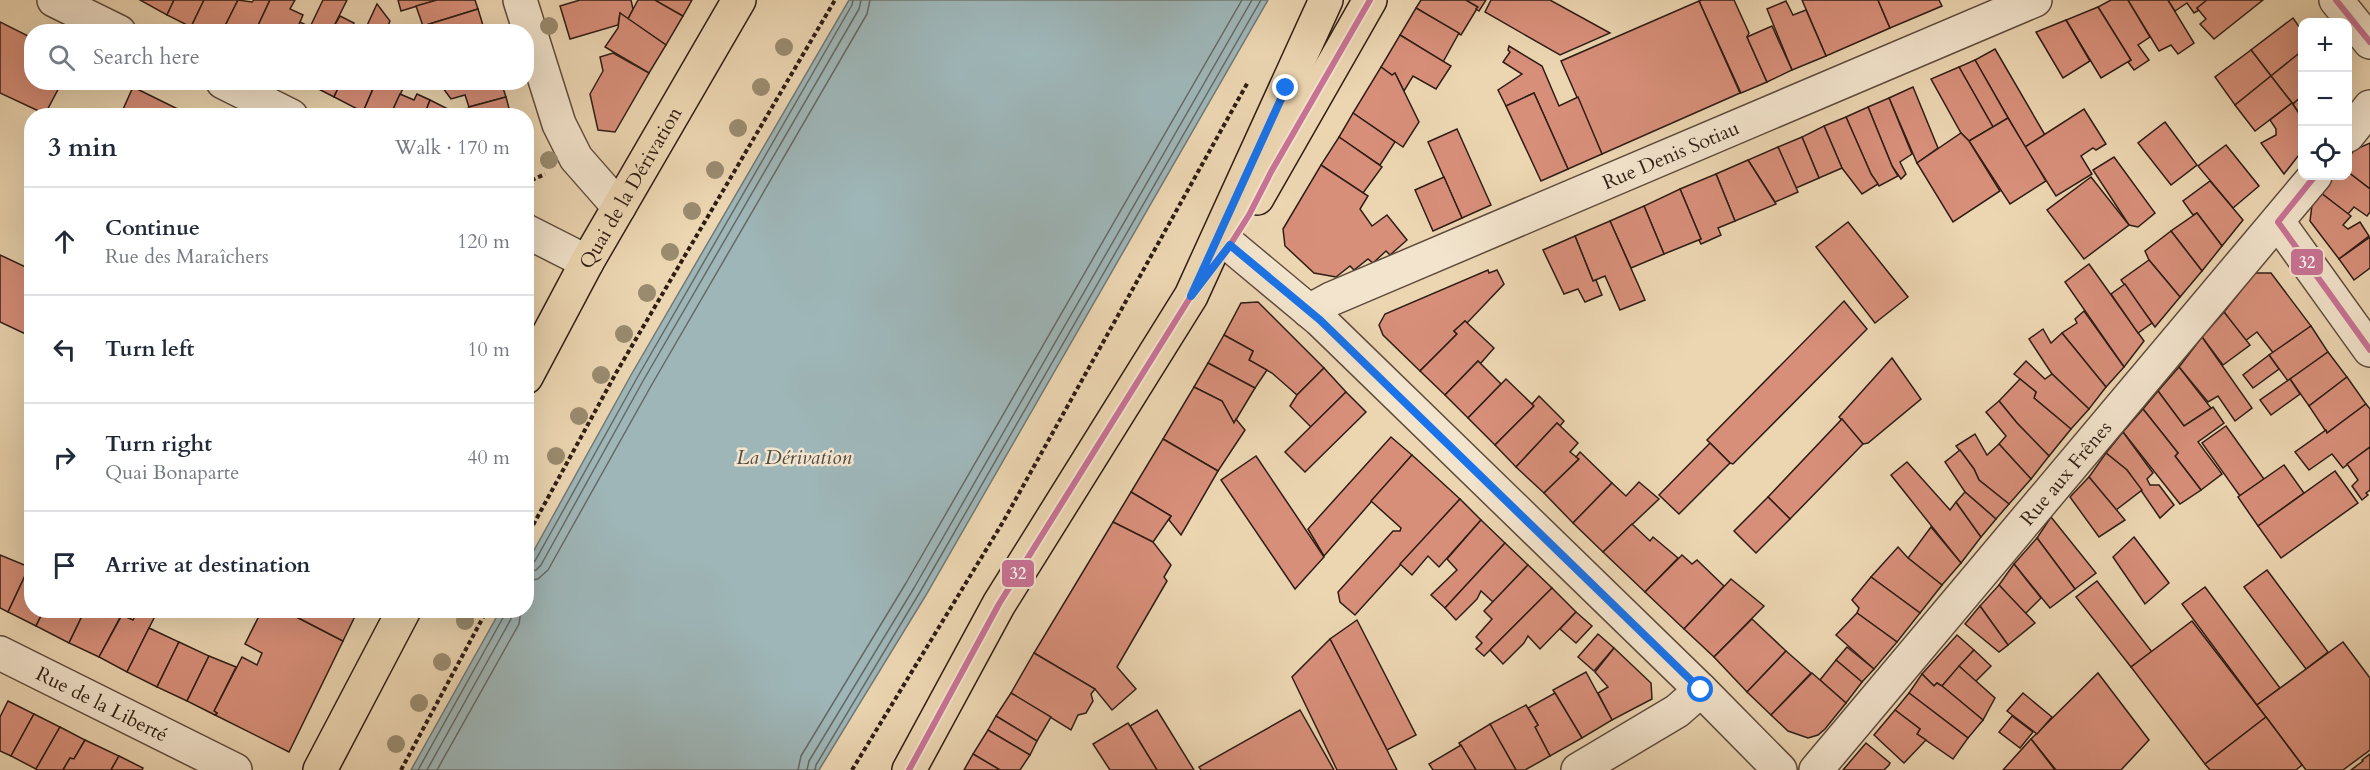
<!DOCTYPE html>
<meta charset="utf-8">
<style>
:root{--surface:#fff;--page:#f6f6f7;--text:#1f2937;--muted:#747a83;--line:#e0e1e3}
body{margin:0;font-family:Cardo,serif;background:var(--page);color:var(--text)}
.controls{position:absolute;right:18px;top:18px;display:grid;overflow:hidden;border-radius:12px;box-shadow:0 6px 24px #0002}
.controls button{width:54px;height:54px;display:grid;place-items:center;padding:0;border:0;border-bottom:2px solid var(--line);background:var(--surface);color:var(--text);font:30px sans-serif}
.stop{position:absolute;width:18px;height:18px;margin:-14px;border:4px solid #1a73e8;border-radius:50%;background:#fff}
.stop.end{background:#1a73e8;border-color:#fff;box-shadow:0 2px 6px #0008}
.list{margin:0;padding:0;list-style:none}
h2{display:flex;justify-content:space-between;align-items:center;height:78px;margin:0;padding:0 24px;font-size:26px}
h2 small{font-size:20px;font-weight:400;color:var(--muted)}
.list li{display:grid;grid-template-columns:39px 1fr auto;gap:18px;align-items:center;box-sizing:border-box;height:108px;padding:0 24px;border-top:2px solid var(--line)}
.list b{display:block;font-size:22px;white-space:nowrap}
.list p{margin:0;font-size:20px;white-space:nowrap;color:var(--muted)}
.list em{font-size:20px;font-style:normal;color:var(--muted)}
.icon{flex:none;width:33px;height:33px;fill:none;stroke:currentColor;stroke-width:2;stroke-linecap:round;stroke-linejoin:round}
.map{position:relative;flex:none;width:2370px;height:770px;overflow:hidden}
.search{position:absolute;background:var(--surface);box-shadow:0 6px 24px #0002;left:24px;top:24px;width:510px;height:66px;display:flex;align-items:center;gap:15px;box-sizing:border-box;padding:0 21px;border-radius:24px;color:var(--muted);font-size:22px}
.panel{position:absolute;background:var(--surface);box-shadow:0 6px 24px #0002;left:24px;top:108px;width:510px;height:510px;border-radius:24px}
.map>svg:first-child{display:block}
.water{fill:#9eb6b8;stroke:#727976;stroke-width:1.5}
.lines{fill:none;stroke-linecap:round;stroke-linejoin:round}
.shore{stroke:#666a66;stroke-width:1.5}
.building{fill:#d88f7a;stroke:#2f1d14;stroke-width:1.5}
.minor-casing{stroke:#5e4b3c;stroke-width:36}
.primary-casing{stroke:#2f1d14;stroke-width:36}
.path{stroke:#2f1d14;stroke-width:4;stroke-dasharray:4.5 3;stroke-linecap:butt}
.minor{stroke:#f3e4cd;stroke-width:33}
.primary{stroke:#ecd6b2;stroke-width:33}
.bus-1-casing{stroke:#f3e4cd;stroke-width:10}
.bus-1{stroke:#c97396;stroke-width:6}
.tree{fill:#9a8b6f}
.route{stroke:#1a73e8;stroke-width:8}
.labels{text-anchor:middle;dominant-baseline:central;stroke-width:5;stroke-linejoin:round;paint-order:stroke}
.street-label{font-size:20px;fill:#2f1d14;stroke:#f3e4cd}
.water-label{font-size:21px;font-style:italic;fill:#504b45;stroke:#f3e4cd}
.line-badge{stroke:#f3e4cd;stroke-width:2}
.badge-label{font-size:16px;text-anchor:middle;font-weight:bold;fill:#fff}
</style>
<div class="map">
<svg width="2370" height="770" viewBox="0 0 2370 770">
<rect width="100%" height="100%" fill="#ecd6b2"/>
<filter id="stains"><feTurbulence type="fractalNoise" baseFrequency=".00333" numOctaves="4"/><feColorMatrix values="0 0 0 0 .2 0 0 0 0 .09 0 0 0 0 .02 0 0 0 .5 -.17"/></filter>
<radialGradient id="worn" r=".72"><stop offset=".6" stop-color="#630" stop-opacity="0"/><stop offset="1" stop-color="#630" stop-opacity=".3"/></radialGradient>
<polygon class="water" points="849,0 1268,0 926,595 819,770 411,770 500,611 526,610 527,563 631,375"/>
<g class="lines">
<g class="shore">
<polyline points="526,565 535,561 637,378 852,5 853,0"/>
<polyline points="526,572 536,570 541,565 643,381 859,9 861,0"/>
<polyline points="526,581 538,579 548,570 651,386 867,14 870,0"/>
<polyline points="418,770 504,616 505,610"/>
<polyline points="427,770 511,619 512,610"/>
<polyline points="437,770 519,624 521,610"/>
<polyline points="798,770 801,756 906,583 1242,0"/>
<polyline points="807,770 809,761 914,588 1252,0"/>
<polyline points="815,770 816,765 920,592 1261,0"/>
</g>
</g>
<g class="building">
<polygon points="140,0 174,0 167,15"/>
<polygon points="174,0 204,0 191,27 167,15"/>
<polygon points="204,0 238,0 222,32 201,32 191,27"/>
<polygon points="238,0 252,2 254,0 270,0 255,32 222,32"/>
<polygon points="270,0 295,0 290,9 303,15 296,32 255,32"/>
<polygon points="323,0 347,0 331,32 296,32 300,22 310,27"/>
<polygon points="398,0 437,0 401,11"/>
<polygon points="437,0 475,0 478,9 423,26 416,6"/>
<polygon points="580,0 631,0 633,9 628,19 620,13 618,25 570,39 560,6"/>
<polygon points="638,0 655,0 683,16 666,45 628,19"/>
<polygon points="655,0 692,0 683,16"/>
<polygon points="1421,0 1466,0 1478,7 1461,35 1416,8"/>
<polygon points="1466,0 1486,0 1479,11 1476,9 1478,7"/>
<polygon points="1491,0 1550,0 1610,33 1560,55 1485,12"/>
<polygon points="1702,0 1734,0 1749,33 1747,37 1767,82 1741,93 1699,1"/>
<polygon points="1802,0 1878,0 1890,28 1826,56"/>
<polygon points="1878,0 1939,0 1942,6 1890,28"/>
<polygon points="2111,0 2128,0 2150,37 2138,45 2149,60 2134,70 2128,62 2131,60 2098,7"/>
<polygon points="2128,0 2168,0 2194,43 2178,54 2171,45 2159,51"/>
<polygon points="2168,0 2207,0 2197,8 2199,10 2194,13 2187,3 2175,11"/>
<polygon points="2207,0 2263,0 2214,39 2200,24 2206,19 2197,8"/>
<polygon points="1699,1 1740,93 1602,154 1561,61"/>
<polygon points="1786,1 1793,15 1806,10 1826,56 1792,70 1767,9"/>
<polygon points="377,4 390,21 385,32 364,32"/>
<polygon points="2098,7 2131,60 2101,78 2066,20"/>
<polygon points="1416,8 1459,33 1443,62 1400,35"/>
<polygon points="478,9 485,32 412,32 423,26"/>
<polygon points="620,13 666,45 649,73 605,47 618,28"/>
<polygon points="340,16 354,23 349,32 331,32"/>
<polygon points="2293,18 2302,31 2302,51 2271,76 2251,50"/>
<polygon points="2066,20 2090,61 2063,78 2036,32"/>
<polygon points="0,22 32,38 32,82 62,82 45,114 0,93"/>
<polygon points="1772,26 1792,70 1767,82 1747,37"/>
<polygon points="1400,35 1451,66 1436,89 1413,76 1404,91 1395,73 1392,75 1381,67"/>
<polygon points="1509,46 1542,66 1559,106 1578,97 1602,154 1568,169 1534,93 1506,106 1498,90 1522,74 1503,62 1510,52 1508,50"/>
<polygon points="1995,49 2045,135 2025,147 1975,60"/>
<polygon points="2251,50 2271,76 2235,105 2215,77"/>
<polygon points="2302,51 2302,96 2293,104 2271,76"/>
<polygon points="613,53 649,73 615,132 598,130 590,94 603,71 600,57"/>
<polygon points="1975,60 2008,118 1993,127 1959,67"/>
<polygon points="1381,67 1392,75 1395,73 1419,122 1403,147 1353,113"/>
<polygon points="1959,67 1993,127 1969,141 1961,133 1931,79"/>
<polygon points="2271,76 2292,103 2255,131 2235,105"/>
<polygon points="305,82 341,82 334,97"/>
<polygon points="341,82 376,82 363,112 334,97"/>
<polygon points="376,82 406,82 390,116 370,116 363,112"/>
<polygon points="445,82 501,82 506,97 469,107 465,95 451,99 440,84"/>
<polygon points="133,87 182,111 180,116 120,116"/>
<polygon points="1913,87 1938,148 1917,163 1889,98"/>
<polygon points="1534,93 1568,169 1541,181 1506,106"/>
<polygon points="400,94 414,100 417,94 430,100 424,116 390,116"/>
<polygon points="2302,96 2302,118 2293,104"/>
<polygon points="506,97 511,116 462,116 469,107"/>
<polygon points="1889,98 1912,154 1900,162 1906,174 1901,179 1892,166 1868,107"/>
<polygon points="430,100 448,109 444,116 424,116"/>
<polygon points="2292,103 2302,118 2302,151 2284,174 2261,143 2276,135 2276,129 2270,120"/>
<polygon points="1868,107 1892,166 1898,176 1879,186 1871,174 1846,117"/>
<polygon points="2084,109 2106,144 2096,150 2093,148 2081,156 2092,174 2056,196 2025,147"/>
<polygon points="1353,113 1395,142 1380,165 1339,137"/>
<polygon points="1846,117 1871,174 1878,184 1862,194 1842,168 1824,126"/>
<polygon points="2008,118 2046,181 2010,204 1969,141"/>
<polygon points="2165,122 2197,165 2171,185 2138,143"/>
<polygon points="1824,126 1842,168 1819,178 1802,137"/>
<polygon points="1457,129 1491,205 1462,218 1428,142"/>
<polygon points="1961,133 1969,141 2000,191 1953,222 1917,163"/>
<polygon points="1339,137 1382,167 1363,193 1321,165"/>
<polygon points="1802,137 1819,178 1796,188 1778,147"/>
<polygon points="2370,143 2370,189 2348,172 2348,159 2354,150"/>
<polygon points="2226,145 2259,186 2233,208 2198,166"/>
<polygon points="1778,147 1798,192 1775,202 1748,160"/>
<polygon points="2114,157 2155,213 2138,227 2129,225 2093,170"/>
<polygon points="1748,160 1776,204 1735,221 1716,174"/>
<polygon points="1321,165 1368,196 1360,209 1372,226 1387,215 1407,240 1390,255 1386,251 1373,263 1368,259 1354,270 1350,266 1336,277 1314,273 1285,246 1283,229"/>
<polygon points="2348,172 2370,189 2370,212 2367,216 2354,207 2348,214 2321,193 2334,176 2348,176"/>
<polygon points="1716,174 1735,221 1718,228 1721,235 1701,244 1699,240 1701,239 1680,189"/>
<polygon points="1444,177 1462,218 1433,231 1415,190"/>
<polygon points="2091,177 2129,225 2084,259 2047,210"/>
<polygon points="2210,181 2243,220 2222,246 2197,213 2193,215 2183,201"/>
<polygon points="1680,189 1701,239 1664,254 1644,206"/>
<polygon points="2321,193 2351,216 2343,225 2348,229 2360,222 2369,236 2339,259 2310,221 2312,205"/>
<polygon points="1644,206 1664,254 1631,268 1610,221"/>
<polygon points="2197,213 2222,246 2202,271 2171,231"/>
<polygon points="1610,221 1645,300 1620,310 1605,276 1593,281 1575,236"/>
<polygon points="1848,222 1908,297 1875,323 1816,247"/>
<polygon points="2171,231 2202,271 2180,297 2149,260 2145,251"/>
<polygon points="1575,236 1593,281 1596,280 1602,295 1585,302 1578,289 1564,294 1543,250"/>
<polygon points="2370,237 2370,268 2354,280 2339,259"/>
<polygon points="0,255 32,270 32,337 0,322"/>
<polygon points="2149,260 2180,297 2155,327 2121,280"/>
<polygon points="2089,264 2144,341 2124,367 2065,282"/>
<polygon points="1488,270 1489,273 1497,270 1504,284 1467,323 1465,321 1454,331 1457,334 1420,371 1383,335 1379,325 1385,314"/>
<polygon points="2255,273 2271,273 2311,326 2274,354 2257,332 2245,341 2224,312"/>
<polygon points="2125,284 2152,323 2138,333 2111,294"/>
<polygon points="1844,301 1867,329 1733,464 1730,463 1707,440"/>
<polygon points="1258,302 1324,368 1297,395 1272,373 1249,360 1253,351 1224,335 1241,303"/>
<polygon points="2084,311 2124,367 2106,387 2062,333 2077,323 2075,319"/>
<polygon points="2224,312 2250,345 2223,365 2202,337"/>
<polygon points="1465,321 1494,348 1480,364 1478,361 1445,395 1420,371 1457,334 1454,331"/>
<polygon points="2311,326 2328,352 2288,381 2269,355"/>
<polygon points="2043,329 2051,343 2062,333 2106,387 2089,409 2052,374 2029,339"/>
<polygon points="1224,335 1253,351 1249,360 1267,370 1255,388 1208,363"/>
<polygon points="2202,337 2252,408 2235,421 2218,396 2208,402 2179,367"/>
<polygon points="2328,352 2347,377 2309,406 2290,379"/>
<polygon points="2269,355 2279,369 2253,388 2243,375"/>
<polygon points="1892,358 1921,399 1868,443 1863,444 1839,417"/>
<polygon points="1478,361 1501,384 1468,418 1445,395"/>
<polygon points="2026,361 2045,379 2052,374 2089,409 2071,429 2034,398 2036,392 2014,374"/>
<polygon points="1208,363 1255,388 1234,423 1222,401 1194,387"/>
<polygon points="2179,367 2211,408 2184,426 2158,391"/>
<polygon points="1324,368 1346,392 1311,427 1290,406 1297,395"/>
<polygon points="2347,377 2366,404 2327,433 2309,406"/>
<polygon points="1506,379 1534,406 1495,445 1468,418"/>
<polygon points="2020,379 2036,392 2034,398 2071,429 2049,456 2017,423 1999,401"/>
<polygon points="2290,379 2300,394 2271,415 2260,400"/>
<polygon points="1194,387 1222,401 1234,423 1236,419 1245,430 1218,471 1163,439"/>
<polygon points="2158,391 2184,426 2213,407 2224,423 2198,442 2222,474 2201,490 2175,456 2178,453 2143,409"/>
<polygon points="1346,392 1366,412 1305,472 1285,452"/>
<polygon points="1539,396 1564,421 1560,426 1557,423 1516,467 1495,445 1534,406 1532,404"/>
<polygon points="1999,401 2017,423 2049,456 2031,479 1999,444 2006,436 1986,412"/>
<polygon points="2366,404 2370,409 2370,447 2343,468 2332,454 2309,470 2295,452 2326,430 2327,433"/>
<polygon points="2143,409 2178,453 2175,456 2201,490 2180,504 2123,432"/>
<polygon points="1842,419 1863,444 1790,519 1768,497"/>
<polygon points="1557,423 1578,443 1570,452 1579,459 1544,493 1516,467"/>
<polygon points="2226,426 2264,479 2240,496 2202,443"/>
<polygon points="2123,432 2153,473 2147,479 2150,485 2159,485 2174,505 2160,518 2127,470 2106,453"/>
<polygon points="1975,434 1987,455 1999,444 2031,479 2009,504 1979,480 1974,469 1956,446"/>
<polygon points="1391,437 1412,455 1324,556 1308,529"/>
<polygon points="1163,439 1218,471 1181,535 1169,520 1171,516 1131,492"/>
<polygon points="1710,443 1730,463 1679,514 1659,495"/>
<polygon points="2370,447 2370,490 2366,493 2368,495 2362,500 2352,486 2358,480 2347,464"/>
<polygon points="1960,450 1974,469 1979,480 2009,504 1996,519 1965,492 1945,462"/>
<polygon points="1580,452 1612,483 1573,523 1544,493 1579,459 1576,457"/>
<polygon points="2106,453 2127,470 2142,490 2116,510 2089,477"/>
<polygon points="1412,455 1460,499 1355,615 1340,602 1338,592 1393,531 1400,531 1401,528 1371,501"/>
<polygon points="1256,456 1324,557 1295,589 1221,480"/>
<polygon points="1907,462 1950,510 1956,502 1981,537 1961,563 1891,475"/>
<polygon points="2284,465 2304,493 2258,526 2238,497"/>
<polygon points="2335,471 2358,503 2281,558 2258,526"/>
<polygon points="2089,477 2125,520 2099,537 2070,497"/>
<polygon points="1639,482 1659,499 1603,552 1573,523 1612,483 1626,496"/>
<polygon points="1131,492 1171,516 1153,542 1113,522"/>
<polygon points="1965,492 1996,519 1981,537 1956,502"/>
<polygon points="1768,497 1790,519 1756,553 1734,531"/>
<polygon points="1460,499 1481,520 1439,567 1428,556 1412,575 1400,564"/>
<polygon points="2051,517 2096,573 2075,589 2037,538"/>
<polygon points="1481,520 1505,543 1445,608 1431,595 1457,570 1447,559"/>
<polygon points="1113,522 1153,542 1171,565 1164,577 1167,581 1117,667 1136,689 1112,710 1095,689 1034,653"/>
<polygon points="1632,524 1650,541 1653,537 1678,558 1645,592 1603,552"/>
<polygon points="1931,527 1961,563 1942,585 1908,558"/>
<polygon points="2134,537 2169,583 2145,604 2113,557"/>
<polygon points="2037,538 2075,589 2050,608 2014,564"/>
<polygon points="1505,543 1528,565 1493,602 1481,591 1477,599 1456,620 1445,608"/>
<polygon points="1898,547 1908,558 1942,585 1920,613 1871,577"/>
<polygon points="0,555 29,567 8,612 0,608"/>
<polygon points="1682,555 1692,564 1697,560 1724,586 1684,629 1645,592"/>
<polygon points="32,561 32,610 44,610 36,626 8,612"/>
<polygon points="2014,564 2041,598 2025,614 1999,585"/>
<polygon points="1528,565 1552,588 1484,656 1476,649 1482,643 1476,637 1492,619 1484,611"/>
<polygon points="2267,570 2328,652 2306,669 2244,587"/>
<polygon points="1871,577 1920,613 1897,642 1857,613 1859,608 1852,600"/>
<polygon points="1731,579 1764,606 1714,657 1684,629"/>
<polygon points="2097,581 2152,652 2131,667 2076,597"/>
<polygon points="1999,585 2035,623 2008,645 1980,606"/>
<polygon points="2205,587 2280,688 2257,705 2182,604"/>
<polygon points="1552,588 1576,612 1540,649 1528,636 1524,643 1503,664 1490,650"/>
<polygon points="1980,606 2008,645 1999,652 1965,624"/>
<polygon points="44,610 85,610 69,643 36,626"/>
<polygon points="85,610 124,610 99,657 69,643"/>
<polygon points="138,610 158,610 127,672 99,657 122,615 133,620"/>
<polygon points="262,610 274,613 276,610 283,610 343,641 289,752 215,715 217,713 214,711 242,657 257,665 262,653 245,644"/>
<polygon points="283,610 358,610 343,641"/>
<polygon points="1576,612 1592,626 1576,643 1560,629"/>
<polygon points="1857,613 1897,642 1874,669 1836,635"/>
<polygon points="1752,619 1786,651 1747,692 1714,657"/>
<polygon points="1357,620 1416,735 1387,750 1330,639"/>
<polygon points="2192,621 2266,717 2205,764 2131,667"/>
<polygon points="149,628 179,642 157,687 127,672"/>
<polygon points="1598,634 1614,648 1594,671 1578,657"/>
<polygon points="1957,635 1974,650 1942,686 1937,683 1934,686 1922,674"/>
<polygon points="1330,639 1387,750 1397,770 1337,770 1292,677"/>
<polygon points="179,642 209,656 187,701 157,687"/>
<polygon points="2343,642 2370,678 2370,750 2343,770 2306,770 2257,705"/>
<polygon points="1847,647 1874,669 1862,682 1836,660"/>
<polygon points="1614,648 1651,683 1652,699 1612,720 1598,693 1608,687 1595,672"/>
<polygon points="1974,650 1991,666 1975,682 1959,666"/>
<polygon points="1786,651 1811,673 1771,715 1747,692"/>
<polygon points="1034,653 1095,689 1091,694 1093,701 1086,713 1078,715 1071,730 1011,693"/>
<polygon points="209,656 236,667 214,711 217,713 215,715 187,701"/>
<polygon points="1836,660 1862,682 1846,703 1820,680"/>
<polygon points="1959,666 1995,698 1983,720 1942,686"/>
<polygon points="1586,672 1612,720 1582,738 1553,690"/>
<polygon points="1812,673 1846,703 1825,729 1818,735 1808,738 1788,731 1771,715"/>
<polygon points="2098,673 2149,740 2121,770 2056,770 2031,739"/>
<polygon points="1922,674 1934,686 1937,683 1942,686 1983,720 1968,738 1909,693"/>
<polygon points="1011,693 1051,717 1037,741 996,716"/>
<polygon points="1555,693 1582,738 1550,756 1535,727 1538,725 1528,708"/>
<polygon points="1909,693 1968,738 1953,759 1917,734 1920,729 1895,710"/>
<polygon points="2023,693 2052,717 2037,734 2007,711"/>
<polygon points="8,701 34,714 11,756 0,751 0,717"/>
<polygon points="1526,705 1538,725 1535,727 1550,756 1525,770 1516,770 1490,724"/>
<polygon points="1157,710 1194,770 1157,770 1130,726"/>
<polygon points="1300,710 1334,770 1201,770 1199,767"/>
<polygon points="1895,710 1920,729 1917,734 1926,740 1904,763 1874,735"/>
<polygon points="34,714 60,727 36,769 11,756"/>
<polygon points="996,716 1037,741 1030,755 988,730"/>
<polygon points="2012,716 2033,732 2020,748 1999,732"/>
<polygon points="2266,717 2302,765 2296,770 2210,770 2205,764"/>
<polygon points="1128,723 1130,726 1157,770 1110,770 1093,744"/>
<polygon points="1490,724 1516,770 1476,770 1459,743"/>
<polygon points="60,727 85,740 74,759 70,758 63,770 38,770 36,769"/>
<polygon points="988,730 1030,755 1020,770 1000,770 973,754"/>
<polygon points="2031,739 2055,770 2003,770"/>
<polygon points="85,740 119,756 111,770 63,770 70,758 74,759"/>
<polygon points="1866,743 1890,763 1889,765 1884,770 1843,770"/>
<polygon points="1461,745 1476,770 1433,770 1429,764"/>
<polygon points="973,754 1000,770 964,770"/>
<polygon points="2370,754 2370,770 2351,770 2363,761 2362,760"/>
<polygon points="119,756 143,768 142,770 111,770"/>
</g>
<g class="lines">
<g class="minor-casing">
<g id="minor">
<polyline points="54,0 119,32"/>
<polyline points="520,0 559,124 576,158 619,207"/>
<polyline points="2336,0 2370,42"/>
<polyline points="223,82 291,116"/>
<polyline points="2348,135 2370,107"/>
<polyline points="2278,222 2370,350"/>
<polyline points="526,231 587,262"/>
<polyline points="1230,245 1320,320 1701,690 1780,770"/>
<path id="s1" d="M1309,311L1331,299L2035,0"/>
<path id="s2" d="M0,653L235,770"/>
<polyline points="1578,770 1677,711 1701,690"/>
<path id="s3" d="M1816,770L2315,176"/>
</g>
</g>
<g class="primary-casing">
<g id="primary">
<polyline points="1257,198 1370,0"/>
<path id="s4" d="M526,377L587,262L739,0"/>
<polyline points="320,770 404,610"/>
<polyline points="909,770 999,604 1191,296 1326,0"/>
</g>
</g>
<g class="path">
<polyline points="526,194 530,181 545,174"/>
<polyline points="526,538 616,373 835,0"/>
<polyline points="401,770 487,610"/>
<polyline points="852,770 1003,522 1248,82"/>
</g>
<use href="#minor" class="minor"/>
<use href="#primary" class="primary"/>
<g class="bus-1-casing">
<g id="bus-1">
<polyline points="2336,0 2370,42"/>
<polyline points="2315,176 2278,222 2370,350"/>
<polyline points="909,770 999,604 1191,296 1230,245 1249,215 1271,172 1370,0"/>
</g>
</g>
<use href="#bus-1" class="bus-1"/>
</g>
<g class="tree">
<circle cx="549" cy="26" r="9"/>
<circle cx="784" cy="47" r="9"/>
<circle cx="761" cy="87" r="9"/>
<circle cx="738" cy="128" r="9"/>
<circle cx="549" cy="160" r="9"/>
<circle cx="715" cy="170" r="9"/>
<circle cx="692" cy="211" r="9"/>
<circle cx="670" cy="252" r="9"/>
<circle cx="647" cy="293" r="9"/>
<circle cx="624" cy="334" r="9"/>
<circle cx="601" cy="375" r="9"/>
<circle cx="579" cy="416" r="9"/>
<circle cx="556" cy="456" r="9"/>
<circle cx="465" cy="621" r="9"/>
<circle cx="442" cy="662" r="9"/>
<circle cx="419" cy="703" r="9"/>
<circle cx="396" cy="744" r="9"/>
</g>
<g class="lines">
<polyline class="route" points="1286,88 1191,296 1230,245 1320,320 1701,690"/>
</g>
<g class="labels">
<g class="street-label">
<text stroke="none"><textPath href="#s1" startOffset="394">Rue Denis Sotiau</textPath></text>
<text stroke="none"><textPath href="#s4" startOffset="216">Quai de la Dérivation</textPath></text>
<text stroke="none"><textPath href="#s3" startOffset="388">Rue aux Frênes</textPath></text>
<text stroke="none"><textPath href="#s2" startOffset="114">Rue de la Liberté</textPath></text>
</g>
<g class="water-label">
<text x="794" y="457">La Dérivation</text>
</g>
</g>
<g class="line-badge">
<rect x="2290" y="248" width="34" height="28" rx="6" fill="#c97396"/>
<rect x="1001" y="559" width="34" height="29" rx="6" fill="#c97396"/>
</g>
<g class="badge-label">
<text x="2307" y="268">32</text>
<text x="1018" y="579">32</text>
</g>
<rect width="100%" height="100%" filter="url(#stains)"/>
<rect width="100%" height="100%" fill="url(#worn)"/>
</svg>
<div class="controls">
<button>+</button>
<button>−</button>
<button><svg class="icon" aria-label="locate" viewBox="0 0 24 24"><circle cx="12" cy="12" r="6"/><path d="M12 2v4M12 18v4M2 12h4M18 12h4"/></svg></button>
</div>
<div class="stop" style="left:1701px;top:690px"></div>
<div class="stop end" style="left:1286px;top:88px"></div>
<div class="search"><svg class="icon" aria-label="search" viewBox="0 0 24 24"><circle cx="10" cy="10" r="6"/><path d="M15 15l6 6"/></svg>Search here</div>
<section class="panel">
<h2>3 min<small>Walk · 170 m</small></h2>
<ul class="list">
<li><svg class="icon" aria-label="ahead" viewBox="0 0 24 24"><path d="M12 20V5M6 11l6-6 6 6"/></svg><div><b>Continue</b><p>Rue des Maraîchers</p></div><em>120 m</em></li>
<li><svg class="icon" aria-label="left" viewBox="0 0 24 24"><path d="M17 20v-9H6M10 6l-5 5 5 5"/></svg><div><b>Turn left</b></div><em>10 m</em></li>
<li><svg class="icon" aria-label="right" viewBox="0 0 24 24"><path d="M7 20v-9h11M14 6l5 5-5 5"/></svg><div><b>Turn right</b><p>Quai Bonaparte</p></div><em>40 m</em></li>
<li><svg class="icon" aria-label="arrive" viewBox="0 0 24 24"><path d="M6 21V4h12l-3 4 3 4H6"/></svg><div><b>Arrive at destination</b></div></li>
</ul>
</section>
</div>
